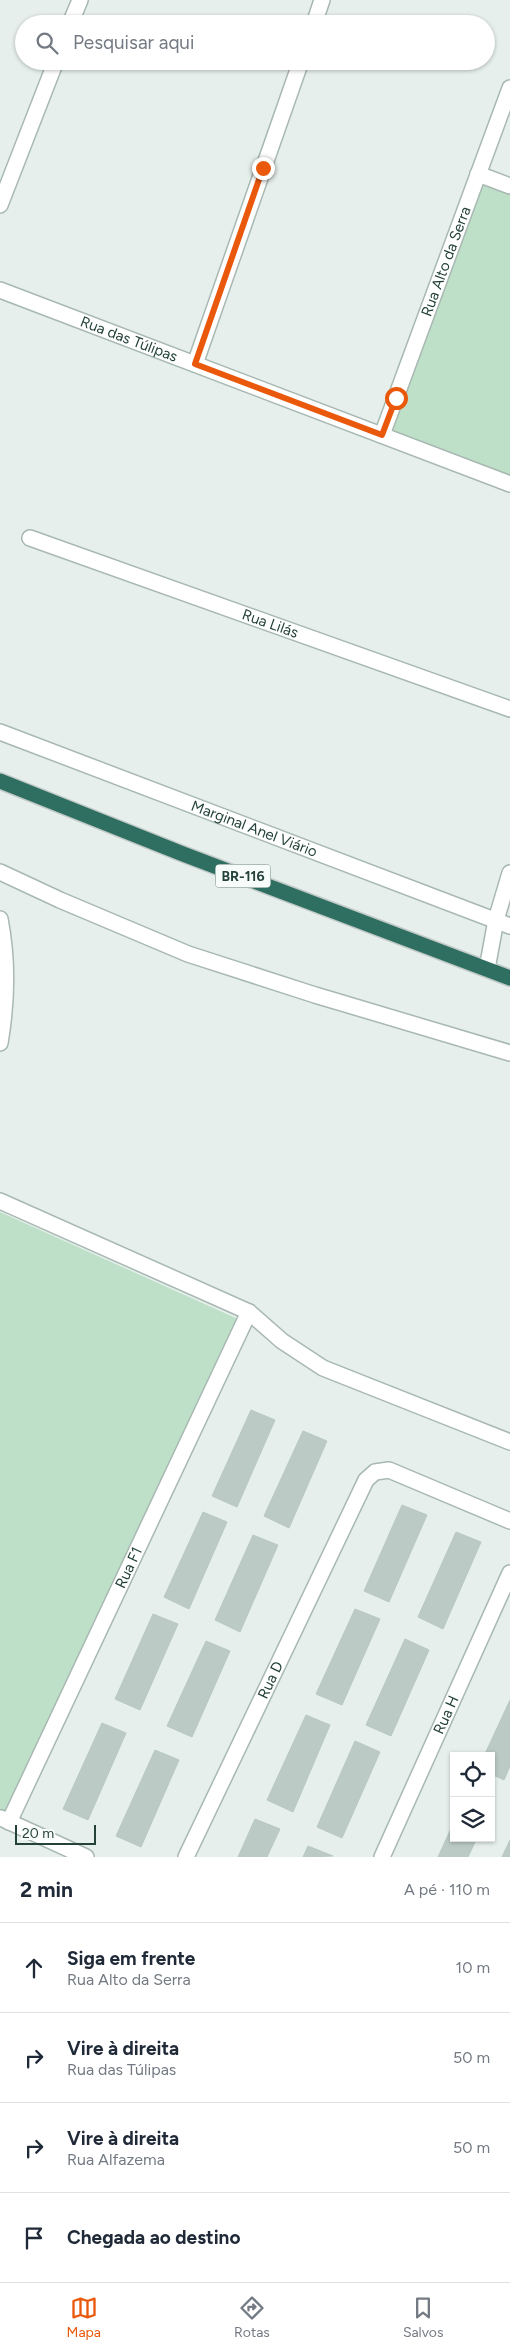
<!DOCTYPE html>
<html lang="pt">
<meta charset="utf-8">
<style>
:root{--surface:#fff;--page:#f2f2f3;--text:#1f2937;--muted:#747a83;--line:#e0e1e3;--accent:#ea580c}
body{margin:0;font-family:Figtree,sans-serif;background:var(--page);color:var(--text)}
.controls{position:absolute;right:15px;bottom:15px;display:grid;overflow:hidden;border-radius:0px;box-shadow:0 1px 4px #0004}
.controls button{width:45px;height:45px;display:grid;place-items:center;padding:0;border:0;border-bottom:1px solid var(--line);background:var(--surface);color:var(--text);font:25px sans-serif}
.scale{position:absolute;left:15px;bottom:12px;width:81px;box-sizing:border-box;padding-left:5px;border:2px solid #24423a;border-top:0;font-size:14px;line-height:18px;white-space:nowrap;color:#24423a;-webkit-text-stroke:4px #f7fbf9;paint-order:stroke}
.stop{position:absolute;width:15px;height:15px;margin:-11px;border:4px solid #ea580c;border-radius:50%;background:#fff}
.stop.end{background:#ea580c;border-color:#fff;box-shadow:0 1px 5px #0008}
.list{margin:0;padding:0;list-style:none}
h2{display:flex;justify-content:space-between;align-items:center;height:65px;margin:0;padding:0 20px;font-size:21px}
h2 small{font-size:16px;font-weight:400;color:var(--muted)}
.list li{display:grid;grid-template-columns:32px 1fr auto;gap:15px;align-items:center;box-sizing:border-box;height:90px;padding:0 20px;border-top:1px solid var(--line)}
.list b{display:block;font-size:19px;white-space:nowrap}
.list p{margin:0;font-size:16px;white-space:nowrap;color:var(--muted)}
.list em{font-size:16px;font-style:normal;color:var(--muted)}
.icon{flex:none;width:28px;height:28px;fill:none;stroke:currentColor;stroke-width:2;stroke-linecap:round;stroke-linejoin:round}
.map{position:relative;flex:none;width:510px;height:1857px;overflow:hidden}
.search{position:absolute;background:var(--surface);box-shadow:0 1px 4px #0004;left:15px;right:15px;top:15px;height:55px;display:flex;align-items:center;gap:12px;box-sizing:border-box;padding:0 18px;border-radius:28px;color:var(--muted);font-size:19px}
.sheet{height:425px;background:var(--surface)}
nav{display:flex;justify-content:space-around;align-items:center;box-sizing:border-box;height:70px;border-top:1px solid var(--line);background:var(--surface);font-size:14px;color:var(--muted)}
nav a{display:grid;justify-items:center;gap:2px}
nav .on{color:var(--accent)}
.map>svg:first-child{display:block}
.green{fill:#bfe0c8}
.building{fill:#bbcac4;stroke:#b8c9c2}
.lines{fill:none;stroke-linecap:round;stroke-linejoin:round}
.minor-casing{stroke:#a8b8b2;stroke-width:18}
.highway-casing{stroke:#c2cac8;stroke-width:18}
.minor{stroke:#fff;stroke-width:15}
.highway{stroke:#2f6f62;stroke-width:15}
.route{stroke:#ea580c;stroke-width:6}
.labels{text-anchor:middle;dominant-baseline:central;stroke-width:4.5;stroke-linejoin:round;paint-order:stroke}
.shield{fill:#f7fbf9;stroke:#637a73;stroke-width:1}
.shield-label{font-size:14px;font-weight:bold;fill:#24423a}
.street-label{font-size:15px;fill:#24423a;stroke:#f7fbf9}
</style>
<div class="map">
<svg width="510" height="1857" viewBox="0 0 510 1857">
<rect width="100%" height="100%" fill="#e6efeb"/>
<g class="green">
<polygon points="478,174 510,186 510,484 382,435"/>
<polygon points="0,1212 238,1319 9,1822 0,1818"/>
</g>
<g class="building">
<polygon points="251,1410 275,1420 237,1507 212,1496"/>
<polygon points="303,1431 327,1441 289,1528 264,1516"/>
<polygon points="402,1505 427,1515 389,1602 364,1591"/>
<polygon points="203,1512 227,1522 189,1609 164,1597"/>
<polygon points="456,1532 481,1542 443,1629 418,1617"/>
<polygon points="253,1535 278,1545 240,1632 215,1620"/>
<polygon points="355,1609 380,1619 342,1705 316,1694"/>
<polygon points="153,1614 178,1624 140,1710 115,1699"/>
<polygon points="405,1639 429,1650 391,1736 366,1725"/>
<polygon points="206,1641 230,1651 192,1737 167,1726"/>
<polygon points="510,1700 510,1766 504,1780 491,1774 491,1756 484,1756"/>
<polygon points="306,1715 330,1725 293,1812 267,1800"/>
<polygon points="102,1723 126,1733 88,1820 63,1809"/>
<polygon points="355,1741 380,1752 342,1838 317,1827"/>
<polygon points="155,1750 179,1760 141,1847 116,1836"/>
<polygon points="255,1819 280,1829 267,1857 238,1857"/>
<polygon points="454,1822 454,1838 477,1838 468,1857 438,1857"/>
<polygon points="510,1840 510,1857 502,1857"/>
<polygon points="308,1846 333,1856 303,1857"/>
</g>
<g class="lines">
<g class="minor-casing">
<g id="minor">
<polyline points="70,24 80,0"/>
<polyline points="314,24 322,0"/>
<polyline points="478,174 510,186"/>
<polyline points="0,205 56,61"/>
<path id="s1" d="M0,290L510,484"/>
<polyline points="195,364 301,61"/>
<path id="s2" d="M382,435L510,88"/>
<path id="s3" d="M30,538L510,709"/>
<path id="s4" d="M0,732L510,926"/>
<polyline points="0,872 60,900 188,954 315,995 510,1053"/>
<path d="M0,919C8,960 7,1002 0,1043"/>
<polyline points="487,969 496,920 510,873"/>
<polyline points="0,1201 249,1312 282,1341 323,1368 510,1442"/>
<polyline points="1,1818 86,1857"/>
<path id="s5" d="M9,1822L249,1312"/>
<path id="s6" d="M186,1857L366,1480L375,1472L389,1470L510,1521"/>
<path id="s7" d="M382,1857L510,1573"/>
</g>
</g>
<g class="highway-casing">
<polyline id="highway" points="0,781 183,854 510,978"/>
</g>
<use href="#minor" class="minor"/>
<use href="#highway" class="highway"/>
</g>
<g class="lines">
<polyline class="route" points="263,168 195,364 382,435 396,398"/>
</g>
<g class="labels">
<rect class="shield" x="215.5" y="864.5" width="55" height="23" rx="4"/>
<g class="shield-label">
<text x="243" y="876">BR-116</text>
</g>
<g class="street-label">
<text stroke="none"><textPath href="#s2" startOffset="185">Rua Alto da Serra</textPath></text>
<text stroke="none"><textPath href="#s1" startOffset="138">Rua das Túlipas</textPath></text>
<text stroke="none"><textPath href="#s3" startOffset="255">Rua Lilás</textPath></text>
<text stroke="none"><textPath href="#s4" startOffset="272">Marginal Anel Viário</textPath></text>
<text stroke="none"><textPath href="#s5" startOffset="281">Rua F1</textPath></text>
<text stroke="none"><textPath href="#s6" startOffset="196">Rua D</textPath></text>
<text stroke="none"><textPath href="#s7" startOffset="156">Rua H</textPath></text>
</g>
</g>
</svg>
<div class="controls">
<button><svg class="icon" aria-label="locate" viewBox="0 0 24 24"><circle cx="12" cy="12" r="6"/><path d="M12 2v4M12 18v4M2 12h4M18 12h4"/></svg></button>
<button><svg class="icon" aria-label="layers" viewBox="0 0 24 24"><path d="M12 4l9 5-9 5-9-5zM3 14l9 5 9-5"/></svg></button>
</div>
<div class="scale">20 m</div>
<div class="stop" style="left:396px;top:398px"></div>
<div class="stop end" style="left:263px;top:168px"></div>
<div class="search"><svg class="icon" aria-label="search" viewBox="0 0 24 24"><circle cx="10" cy="10" r="6"/><path d="M15 15l6 6"/></svg>Pesquisar aqui</div>
</div>
<section class="sheet">
<h2>2 min<small>A pé · 110 m</small></h2>
<ul class="list">
<li><svg class="icon" aria-label="ahead" viewBox="0 0 24 24"><path d="M12 20V5M6 11l6-6 6 6"/></svg><div><b>Siga em frente</b><p>Rua Alto da Serra</p></div><em>10 m</em></li>
<li><svg class="icon" aria-label="right" viewBox="0 0 24 24"><path d="M7 20v-9h11M14 6l5 5-5 5"/></svg><div><b>Vire à direita</b><p>Rua das Túlipas</p></div><em>50 m</em></li>
<li><svg class="icon" aria-label="right" viewBox="0 0 24 24"><path d="M7 20v-9h11M14 6l5 5-5 5"/></svg><div><b>Vire à direita</b><p>Rua Alfazema</p></div><em>50 m</em></li>
<li><svg class="icon" aria-label="arrive" viewBox="0 0 24 24"><path d="M6 21V4h12l-3 4 3 4H6"/></svg><div><b>Chegada ao destino</b></div></li>
</ul>
</section>
<nav>
<a class="on"><svg class="icon" aria-label="map" viewBox="0 0 24 24"><path d="M3 6l6-2 6 2 6-2v14l-6 2-6-2-6 2zM9 4v14M15 6v14"/></svg>Mapa</a>
<a><svg class="icon" aria-label="directions" viewBox="0 0 24 24"><path d="M12 3l9 9-9 9-9-9zM9 14v-3h6M13 9l2 2-2 2"/></svg>Rotas</a>
<a><svg class="icon" aria-label="saved" viewBox="0 0 24 24"><path d="M7 4h10v16l-5-4-5 4z"/></svg>Salvos</a>
</nav>
